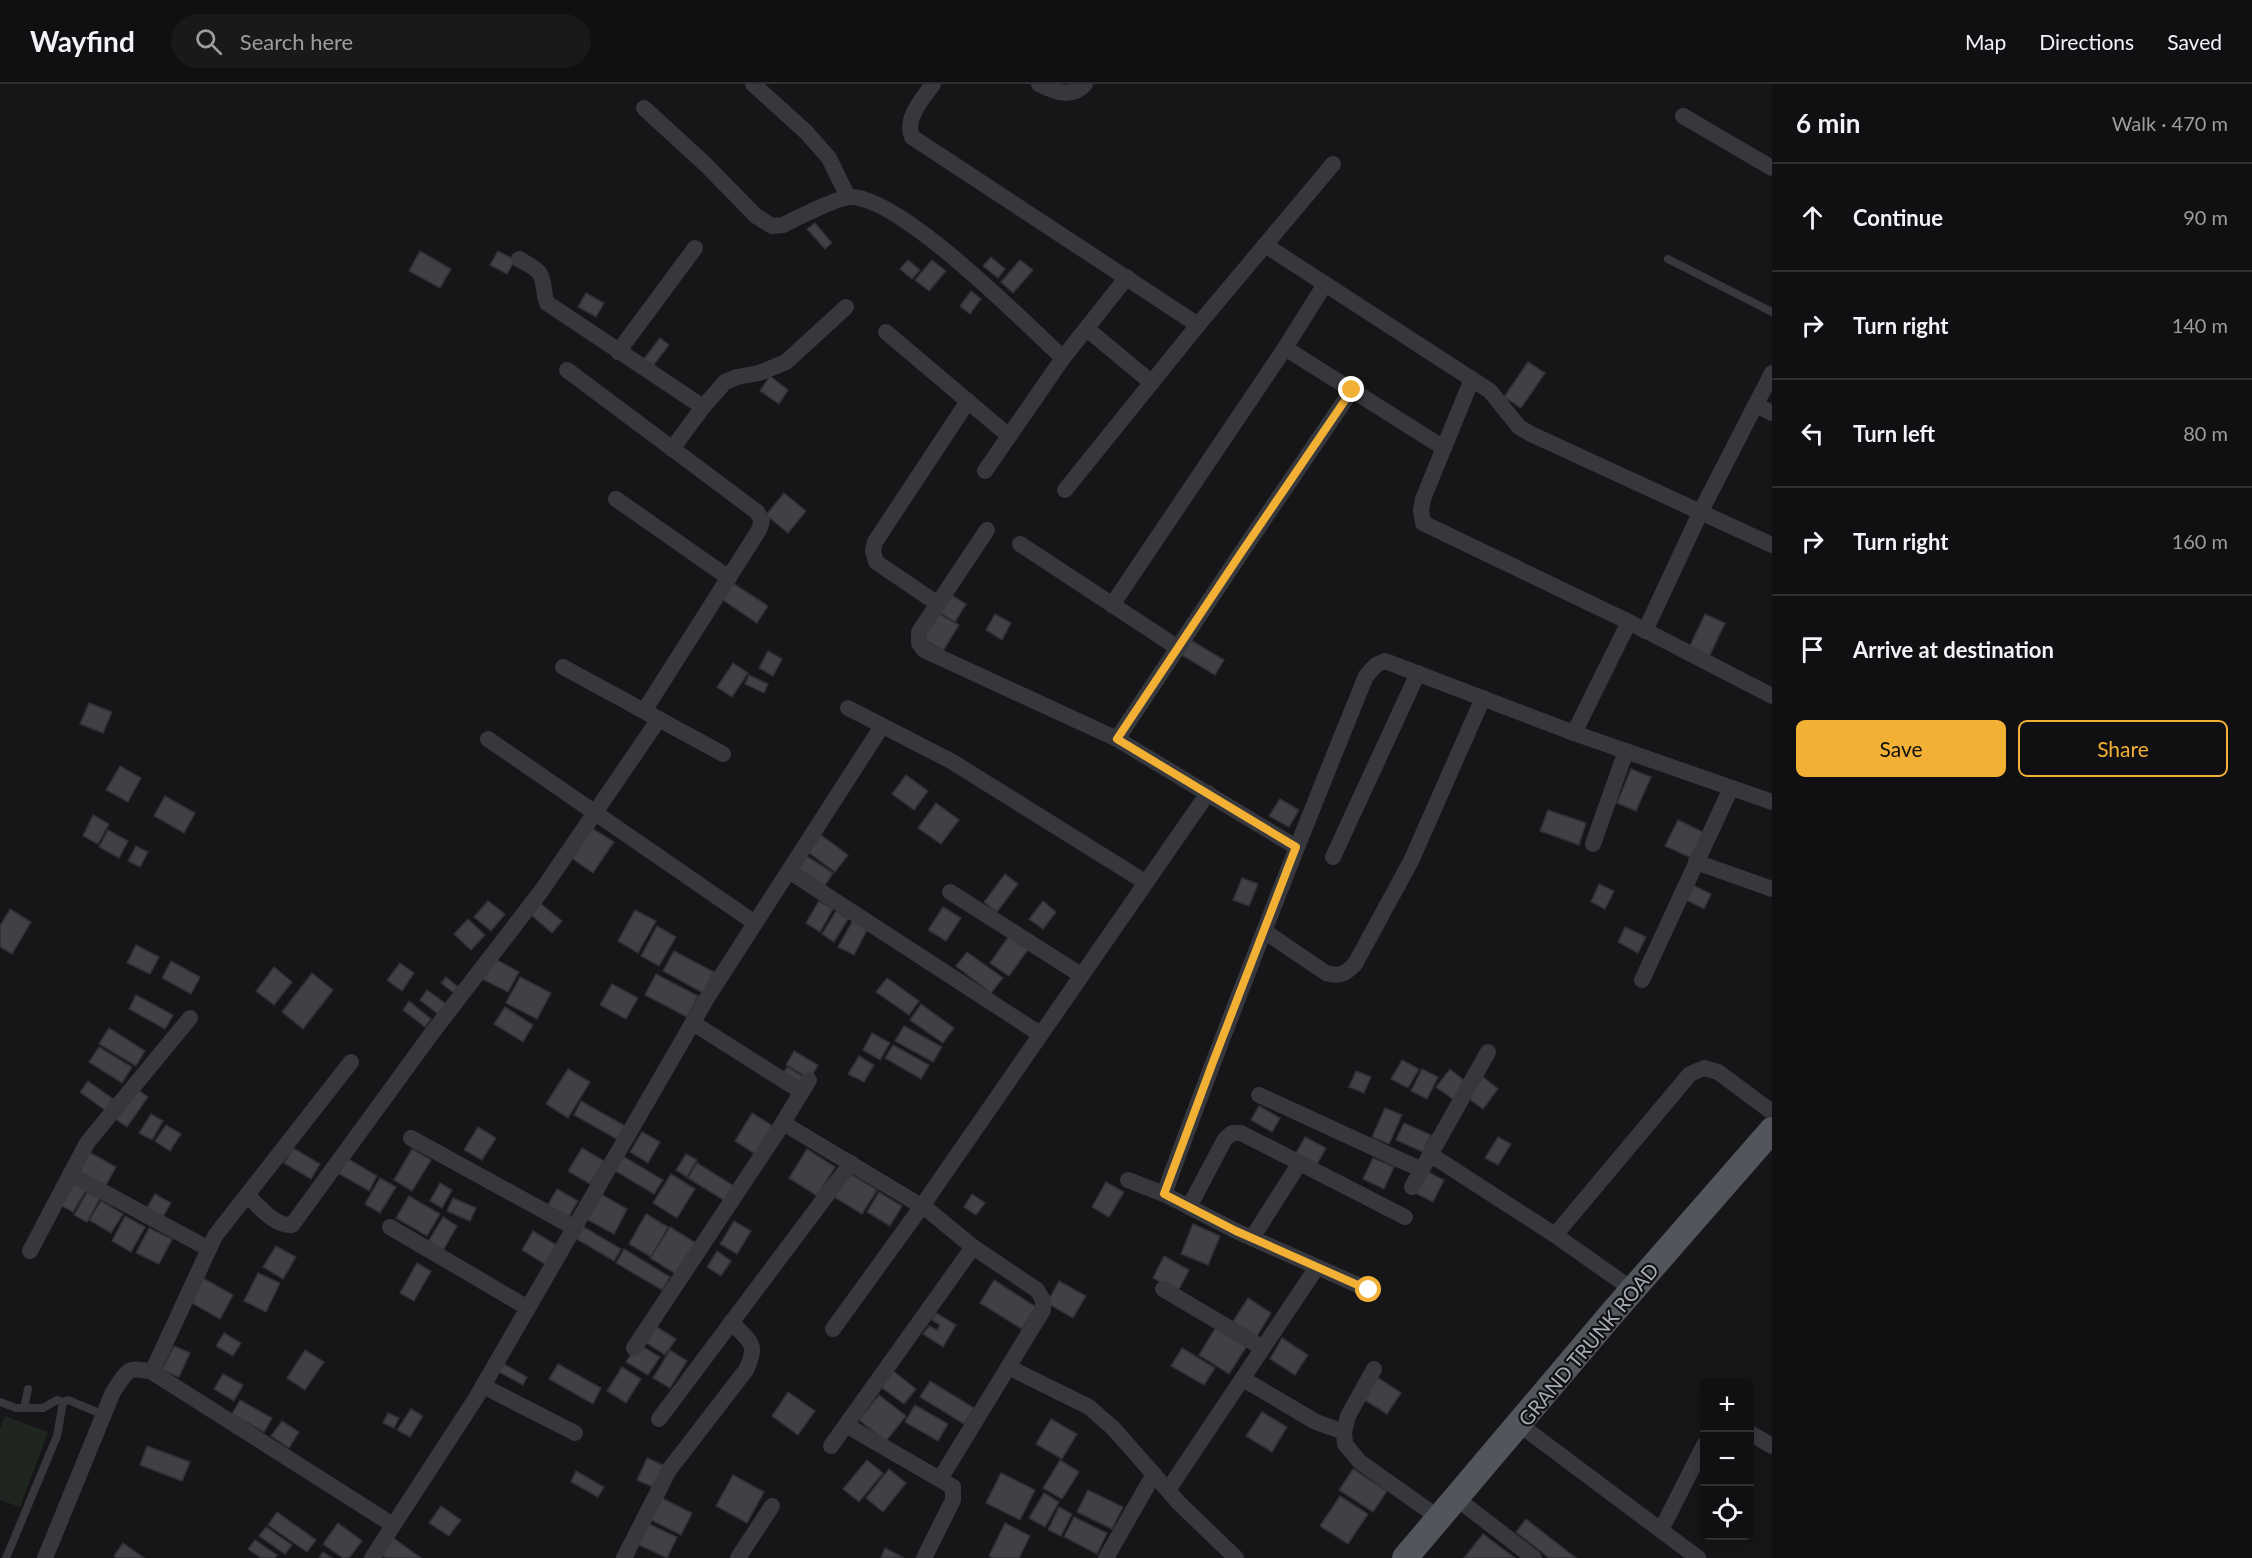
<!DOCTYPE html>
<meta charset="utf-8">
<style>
:root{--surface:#101012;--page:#19191b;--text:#f1f3f6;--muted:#9c9d9f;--line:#303032;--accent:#f2b134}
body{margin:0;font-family:Lato,sans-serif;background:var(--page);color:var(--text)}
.controls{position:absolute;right:18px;bottom:18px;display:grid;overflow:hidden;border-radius:9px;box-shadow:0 3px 9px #0003}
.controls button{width:54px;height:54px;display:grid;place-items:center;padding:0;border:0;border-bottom:2px solid var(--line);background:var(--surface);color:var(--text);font:30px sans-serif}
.stop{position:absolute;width:18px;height:18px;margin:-14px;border:4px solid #f2b134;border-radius:50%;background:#fff}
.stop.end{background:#f2b134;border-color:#fff;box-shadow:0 2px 6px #0008}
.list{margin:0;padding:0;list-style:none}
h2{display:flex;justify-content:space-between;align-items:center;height:78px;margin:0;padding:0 24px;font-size:26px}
h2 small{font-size:20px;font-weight:400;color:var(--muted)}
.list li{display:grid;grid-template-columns:39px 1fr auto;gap:18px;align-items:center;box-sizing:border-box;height:108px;padding:0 24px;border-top:2px solid var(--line)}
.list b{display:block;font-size:22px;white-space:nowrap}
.list em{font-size:20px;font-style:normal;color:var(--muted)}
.actions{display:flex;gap:12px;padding:18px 24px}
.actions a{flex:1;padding:14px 0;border:2px solid var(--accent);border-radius:9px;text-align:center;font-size:21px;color:var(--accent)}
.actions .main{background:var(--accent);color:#111}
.icon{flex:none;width:33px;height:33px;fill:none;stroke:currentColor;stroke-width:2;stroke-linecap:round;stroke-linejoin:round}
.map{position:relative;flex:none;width:1772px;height:1474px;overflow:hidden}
header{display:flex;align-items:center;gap:36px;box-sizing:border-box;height:84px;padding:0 30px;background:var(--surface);border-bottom:2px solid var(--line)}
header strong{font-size:28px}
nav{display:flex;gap:33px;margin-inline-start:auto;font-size:21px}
.search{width:420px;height:54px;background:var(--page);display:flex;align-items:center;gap:15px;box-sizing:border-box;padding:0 21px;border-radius:33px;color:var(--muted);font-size:22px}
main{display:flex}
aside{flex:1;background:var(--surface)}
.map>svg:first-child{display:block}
.green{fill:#1e261f}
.building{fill:#404145;stroke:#303034;stroke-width:1.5}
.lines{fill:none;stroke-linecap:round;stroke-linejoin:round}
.service{stroke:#37383d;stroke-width:8}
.minor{stroke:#37383d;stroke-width:16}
.primary{stroke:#53555c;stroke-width:26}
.route{stroke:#f2b134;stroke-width:8}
.labels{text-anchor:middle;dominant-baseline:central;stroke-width:4.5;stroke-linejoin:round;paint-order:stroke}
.street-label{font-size:20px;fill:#a8adb8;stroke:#111113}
</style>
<header>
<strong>Wayfind</strong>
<div class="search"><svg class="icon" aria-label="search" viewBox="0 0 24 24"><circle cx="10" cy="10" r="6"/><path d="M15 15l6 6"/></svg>Search here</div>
<nav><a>Map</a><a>Directions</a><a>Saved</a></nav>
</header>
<main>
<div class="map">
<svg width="1772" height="1474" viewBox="0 0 1772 1474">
<rect width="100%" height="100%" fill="#161618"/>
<polygon class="green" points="5,1332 48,1348 20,1423 0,1416 0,1344"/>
<g class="building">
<polygon points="815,139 832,159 825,165 807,145"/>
<polygon points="420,167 451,185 440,204 409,187"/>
<polygon points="498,167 515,176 507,190 490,181"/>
<polygon points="991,173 1005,185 998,194 983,182"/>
<polygon points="908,176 920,186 912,195 900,185"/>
<polygon points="932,176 946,187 929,207 915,196"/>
<polygon points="1020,176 1033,186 1013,209 1001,198"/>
<polygon points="971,207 981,215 970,230 960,222"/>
<polygon points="586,209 604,219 596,233 578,223"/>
<polygon points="660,254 669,261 649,287 640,280"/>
<polygon points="1528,278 1545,289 1521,324 1504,313"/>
<polygon points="770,292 788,306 779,320 760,307"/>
<polygon points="784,409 806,427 788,449 766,431"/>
<polygon points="731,498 768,522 757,539 720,514"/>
<polygon points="951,511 966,520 955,538 940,529"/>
<polygon points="938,529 959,541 943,567 923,555"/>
<polygon points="995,530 1011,539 1002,556 986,546"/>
<polygon points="1705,530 1725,539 1708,575 1688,566"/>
<polygon points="1189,555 1224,576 1215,591 1180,570"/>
<polygon points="768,567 782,575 773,592 759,584"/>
<polygon points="733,579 748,589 732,613 717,603"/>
<polygon points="749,591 768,600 764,609 745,600"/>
<polygon points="89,619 112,628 103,649 80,640"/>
<polygon points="120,682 141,694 128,718 106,706"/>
<polygon points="1631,685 1651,693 1636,727 1617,719"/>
<polygon points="906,691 928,707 914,726 892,710"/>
<polygon points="165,712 195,729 184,749 154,732"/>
<polygon points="1280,715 1299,726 1289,743 1269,732"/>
<polygon points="936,719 959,736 941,760 918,744"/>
<polygon points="1548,726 1586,739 1579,761 1540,747"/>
<polygon points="93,731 109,740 98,760 83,752"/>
<polygon points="1678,736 1703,748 1691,774 1665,762"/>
<polygon points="590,743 614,758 593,789 570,773"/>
<polygon points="108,746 128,757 119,774 99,763"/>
<polygon points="821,751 848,771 835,788 808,768"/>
<polygon points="136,762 148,768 140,783 128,777"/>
<polygon points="805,771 833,789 824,803 797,785"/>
<polygon points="1005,790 1018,800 997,828 984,818"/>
<polygon points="1242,794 1258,800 1249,822 1233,816"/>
<polygon points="1689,799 1711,810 1704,825 1682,814"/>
<polygon points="1599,800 1614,807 1605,825 1591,818"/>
<polygon points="488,817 505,830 491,847 474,833"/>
<polygon points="819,817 833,825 820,848 806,839"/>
<polygon points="1043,817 1056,828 1043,845 1029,835"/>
<polygon points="540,819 562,837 552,849 530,830"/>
<polygon points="943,823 961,834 946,857 928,846"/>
<polygon points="10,825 31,838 12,870 0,863 0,842"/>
<polygon points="635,826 656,837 638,869 618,857"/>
<polygon points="836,827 848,835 834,858 822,850"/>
<polygon points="468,835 485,851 471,866 454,850"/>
<polygon points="853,836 868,844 854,871 838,863"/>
<polygon points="657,842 676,853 659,882 641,872"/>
<polygon points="1625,843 1646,853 1638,869 1618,858"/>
<polygon points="1011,849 1030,863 1009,892 990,879"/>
<polygon points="136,861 159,873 150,890 127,879"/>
<polygon points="674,867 714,888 703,909 663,887"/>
<polygon points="967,868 1003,894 991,909 956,882"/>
<polygon points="491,873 519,888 508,908 480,894"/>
<polygon points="171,877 200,893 191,910 162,894"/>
<polygon points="400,879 414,889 402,907 387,896"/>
<polygon points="274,883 292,898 274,921 256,907"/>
<polygon points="312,889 333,906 303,945 282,928"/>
<polygon points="656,890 698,912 687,933 645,911"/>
<polygon points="446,893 458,903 454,909 441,899"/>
<polygon points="520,893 551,909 537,935 506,919"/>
<polygon points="887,894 919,917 909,931 876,908"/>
<polygon points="612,900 638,914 626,935 600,921"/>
<polygon points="427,906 446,920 438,930 420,916"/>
<polygon points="136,911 173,931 165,945 129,925"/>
<polygon points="409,917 431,935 425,943 403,926"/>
<polygon points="921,920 954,944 943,959 910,936"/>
<polygon points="505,923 533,941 523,958 494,940"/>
<polygon points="904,942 942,963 933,978 895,957"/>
<polygon points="109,944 145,967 136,982 99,960"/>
<polygon points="872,949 890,959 880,976 863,966"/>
<polygon points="893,961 929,981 921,995 885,974"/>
<polygon points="99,963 132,983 122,999 89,978"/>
<polygon points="794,967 818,981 810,995 786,981"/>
<polygon points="859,972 874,981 864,998 848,990"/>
<polygon points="1402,976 1419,985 1408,1004 1391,995"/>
<polygon points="787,983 806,994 801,1004 781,993"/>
<polygon points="568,985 590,998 568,1034 546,1020"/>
<polygon points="1422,985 1438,993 1427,1015 1411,1007"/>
<polygon points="1450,985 1466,998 1453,1015 1436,1003"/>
<polygon points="1356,987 1371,993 1364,1009 1349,1003"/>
<polygon points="1483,993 1498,1005 1483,1025 1468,1014"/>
<polygon points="88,997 113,1015 105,1026 80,1008"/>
<polygon points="134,1003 148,1013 127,1043 114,1034"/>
<polygon points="581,1017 627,1043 620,1057 574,1031"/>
<polygon points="1259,1022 1280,1034 1272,1048 1251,1036"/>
<polygon points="1385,1024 1402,1031 1389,1060 1372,1053"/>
<polygon points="752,1029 776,1044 758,1072 735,1057"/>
<polygon points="151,1030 163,1037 152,1056 139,1049"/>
<polygon points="1404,1039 1431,1051 1423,1068 1396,1056"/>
<polygon points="166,1041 181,1050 170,1067 155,1057"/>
<polygon points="478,1043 496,1054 482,1076 464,1066"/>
<polygon points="642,1048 660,1058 648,1079 630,1068"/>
<polygon points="1305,1053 1326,1064 1316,1082 1295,1071"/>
<polygon points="1498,1053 1511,1060 1498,1081 1485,1074"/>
<polygon points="293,1064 320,1080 311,1095 284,1079"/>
<polygon points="582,1064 604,1077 590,1100 568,1087"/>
<polygon points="412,1065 431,1076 412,1107 394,1096"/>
<polygon points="807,1065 835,1083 817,1112 789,1094"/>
<polygon points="89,1068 116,1083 105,1103 78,1087"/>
<polygon points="686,1070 697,1076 687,1093 676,1086"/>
<polygon points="621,1071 663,1096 654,1110 612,1085"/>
<polygon points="345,1073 377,1092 369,1107 336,1088"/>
<polygon points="1373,1074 1394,1083 1384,1105 1363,1095"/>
<polygon points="697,1079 734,1102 725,1117 688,1094"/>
<polygon points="1426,1087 1444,1096 1433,1118 1415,1109"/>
<polygon points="849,1089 877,1106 862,1130 834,1113"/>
<polygon points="671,1090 695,1105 677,1134 653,1119"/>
<polygon points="380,1094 396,1103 380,1129 365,1120"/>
<polygon points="72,1098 86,1106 73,1128 60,1121"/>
<polygon points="1106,1098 1124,1108 1109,1133 1092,1123"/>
<polygon points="440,1099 452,1106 442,1124 430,1117"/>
<polygon points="557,1105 578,1117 567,1136 546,1124"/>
<polygon points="87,1108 100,1114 87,1138 74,1131"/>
<polygon points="879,1108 902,1122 890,1142 867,1128"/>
<polygon points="599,1109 627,1125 614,1150 586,1135"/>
<polygon points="155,1110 171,1119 160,1138 144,1129"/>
<polygon points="972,1110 985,1119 976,1131 964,1123"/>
<polygon points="409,1112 440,1130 427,1152 396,1134"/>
<polygon points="453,1114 476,1124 470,1137 447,1127"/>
<polygon points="101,1117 123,1130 111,1149 89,1136"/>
<polygon points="646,1130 668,1143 651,1173 629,1160"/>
<polygon points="125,1132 145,1143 131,1168 112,1157"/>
<polygon points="443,1133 457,1142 441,1170 426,1161"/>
<polygon points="734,1137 751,1147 737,1170 720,1160"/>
<polygon points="1193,1140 1220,1152 1208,1181 1181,1170"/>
<polygon points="582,1142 621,1165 614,1177 575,1154"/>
<polygon points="670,1143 696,1159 676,1190 650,1174"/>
<polygon points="149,1144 172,1155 159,1180 136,1169"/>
<polygon points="533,1147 558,1162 546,1181 522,1166"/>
<polygon points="276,1162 296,1173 283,1195 263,1183"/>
<polygon points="624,1165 670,1193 662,1206 616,1179"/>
<polygon points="717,1167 731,1177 721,1192 707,1183"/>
<polygon points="1164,1172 1189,1186 1178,1207 1153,1194"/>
<polygon points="417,1179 431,1187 414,1217 400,1209"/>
<polygon points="258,1189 280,1199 266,1228 244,1217"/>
<polygon points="203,1194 233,1211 220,1235 190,1218"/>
<polygon points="994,1196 1036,1223 1022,1245 980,1219"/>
<polygon points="1059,1197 1086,1212 1073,1234 1047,1219"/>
<polygon points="1248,1214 1271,1229 1256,1254 1232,1239"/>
<polygon points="936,1229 956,1241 943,1263 923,1250 929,1242 937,1246 940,1241 932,1236"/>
<polygon points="652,1240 676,1255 665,1271 642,1256"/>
<polygon points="1216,1243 1247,1262 1229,1290 1199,1271"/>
<polygon points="224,1249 241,1259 233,1272 216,1262"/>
<polygon points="1282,1254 1308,1271 1295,1291 1270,1275"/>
<polygon points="638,1260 660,1273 648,1291 626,1278"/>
<polygon points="174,1262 190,1269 179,1293 162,1286"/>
<polygon points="1182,1264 1215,1284 1204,1301 1171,1282"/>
<polygon points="305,1266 324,1278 305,1306 287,1294"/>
<polygon points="670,1266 687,1277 670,1304 653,1294"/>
<polygon points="504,1280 527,1293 523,1301 499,1288"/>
<polygon points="558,1280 601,1304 593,1320 549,1295"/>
<polygon points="622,1283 641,1295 626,1319 607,1307"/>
<polygon points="893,1287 916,1305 904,1320 881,1303"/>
<polygon points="223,1290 243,1301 234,1317 214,1305"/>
<polygon points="1377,1293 1401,1309 1387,1330 1363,1315"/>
<polygon points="930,1297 974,1324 964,1340 920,1313"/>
<polygon points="788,1308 815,1327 798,1351 772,1332"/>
<polygon points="879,1311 906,1332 886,1357 859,1336"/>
<polygon points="240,1316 272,1334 264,1348 232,1330"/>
<polygon points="915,1321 948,1340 938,1357 905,1338"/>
<polygon points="411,1325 423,1332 410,1353 397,1346"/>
<polygon points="1262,1328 1287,1343 1272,1368 1246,1352"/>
<polygon points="388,1329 399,1334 394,1344 383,1339"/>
<polygon points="1051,1335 1077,1350 1062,1375 1036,1360"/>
<polygon points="282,1337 299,1348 289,1364 271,1352"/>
<polygon points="147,1362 190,1378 182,1397 140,1381"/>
<polygon points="647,1374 665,1382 655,1404 637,1396"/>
<polygon points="867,1376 883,1389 859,1418 843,1405"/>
<polygon points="1060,1376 1079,1388 1062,1415 1043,1404"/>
<polygon points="889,1385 906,1399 883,1428 866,1414"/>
<polygon points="1353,1385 1387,1407 1373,1428 1339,1406"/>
<polygon points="576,1387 604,1403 598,1413 571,1398"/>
<polygon points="1001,1389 1035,1406 1020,1436 986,1419"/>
<polygon points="733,1391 764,1408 747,1439 716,1422"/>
<polygon points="1088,1406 1123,1423 1112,1445 1077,1428"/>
<polygon points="1044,1409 1059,1418 1045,1443 1029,1434"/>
<polygon points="1340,1412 1368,1430 1348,1460 1320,1442"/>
<polygon points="660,1413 692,1429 681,1451 649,1435"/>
<polygon points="441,1422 461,1436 449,1452 429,1439"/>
<polygon points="1059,1423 1072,1430 1061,1452 1048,1446"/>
<polygon points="277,1428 316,1456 307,1468 268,1441"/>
<polygon points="1074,1433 1107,1449 1097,1470 1064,1453"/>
<polygon points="1526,1435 1576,1474 1549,1474 1516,1448"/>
<polygon points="338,1439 362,1457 349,1474 343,1474 323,1460"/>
<polygon points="647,1439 677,1453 667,1474 637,1460"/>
<polygon points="1005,1439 1030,1452 1019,1474 993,1474 989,1472"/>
<polygon points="266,1443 292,1461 285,1470 259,1452"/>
<polygon points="1483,1450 1515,1474 1464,1474"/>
<polygon points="392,1453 421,1474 386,1474 380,1470"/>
<polygon points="255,1456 277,1471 275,1474 261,1474 248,1465"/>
<polygon points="123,1459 144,1474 117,1474 114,1472"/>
<polygon points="885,1464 904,1474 881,1474"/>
<polygon points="323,1468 332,1474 319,1474"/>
</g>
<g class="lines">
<g class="service">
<polyline points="1668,175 1772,228"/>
<polyline points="0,1318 16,1324 43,1324 57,1316 63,1318 57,1352 6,1474"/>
<polyline points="63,1318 68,1316 104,1331"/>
<polyline points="24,1324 28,1305"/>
</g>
<g class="minor">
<polyline points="753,0 806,48 829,74 848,113"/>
<path d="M933,0C923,15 904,34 912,53L1198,241"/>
<path d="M1039,0C1055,8 1072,15 1085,0"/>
<path d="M644,24L705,80L756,132L772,142L783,141C797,134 838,113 851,113C902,114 1023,237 1063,274"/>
<polyline points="1683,32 1772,84"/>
<polyline points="1265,161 1490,307 1519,343 1531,350 1772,461"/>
<path d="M519,175C525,179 536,183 540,190C545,198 543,210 547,219L703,323"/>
<polyline points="1087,245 1152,299"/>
<polyline points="886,248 1009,352"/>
<polyline points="1285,264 1444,364"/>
<polyline points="618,268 695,164"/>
<polyline points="567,286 757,428 762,437 759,446 644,627"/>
<polyline points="1472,295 1423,415 1421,426 1423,439 1629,538 1772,612"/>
<polyline points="1756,321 1772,329"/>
<polyline points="672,365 703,323 725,298 737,293 759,289 786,278 846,223"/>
<polyline points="985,387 1063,274 1127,193"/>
<polyline points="1065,406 1198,241 1333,80"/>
<polyline points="616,415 729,494"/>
<polyline points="987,446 919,548 919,559 924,566 1117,655 1296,763"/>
<polyline points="1020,460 1178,564"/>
<polyline points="938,520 876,478 873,467 875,458 968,317"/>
<polyline points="1112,521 1285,264 1325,200"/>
<polyline points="1645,547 1701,427 1772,289"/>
<polyline points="563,583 723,670"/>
<polyline points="848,624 951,677 1145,798"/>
<polyline points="1574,649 1629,538"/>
<polyline points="488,655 755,839"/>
<polyline points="1117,655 1241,469 1352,306"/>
<polyline points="1593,760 1626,667"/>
<polyline points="1333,773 1418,589"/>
<polyline points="1696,778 1772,805"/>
<polyline points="789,787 1040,950"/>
<polyline points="950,808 1081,891"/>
<path d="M1264,847L1326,889C1340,893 1345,890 1355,880L1411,777L1483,614"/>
<polyline points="1642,896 1731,704"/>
<polyline points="693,939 802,1008"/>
<polyline points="1259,1011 1422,1086"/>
<polyline points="783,1039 928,1126 973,1163 1037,1206 1043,1216 1043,1226 940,1395"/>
<polyline points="411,1054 575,1144"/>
<polyline points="1431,1071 1555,1151 1633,1206"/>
<polyline points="70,1090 209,1165"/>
<polyline points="1128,1096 1164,1110 1236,1147 1369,1206"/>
<polyline points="1412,1103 1488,968"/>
<path d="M1164,1110C1228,936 1296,764 1366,592L1376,581L1385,577L1574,649L1772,718"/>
<path d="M247,1111C260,1123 274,1142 292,1141L432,949L542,806L659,635"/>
<polyline points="1189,1123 1225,1055 1232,1049 1241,1049 1405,1133"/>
<polyline points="390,1143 528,1224"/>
<polyline points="1555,1151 1690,990 1704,984 1718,988 1772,1028"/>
<polyline points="1252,1154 1299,1080"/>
<polyline points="30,1167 87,1059 190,934"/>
<polyline points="1163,1205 1263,1264"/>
<polyline points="833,1245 922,1122 1208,709"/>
<polyline points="634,1264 776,1050 809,996"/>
<polyline points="1008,1283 1089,1323 1113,1344 1179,1419 1236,1474"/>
<polyline points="1374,1285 1348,1332 1344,1348 1345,1360 1360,1378 1439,1434"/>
<polyline points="152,1288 215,1152 351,978"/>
<polyline points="1243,1295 1316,1338 1344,1348"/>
<polyline points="483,1302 575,1349"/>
<polyline points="659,1335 851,1079"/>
<polyline points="846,1341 953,1403 953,1416 924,1474"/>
<polyline points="1520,1341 1698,1474"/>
<polyline points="1750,1349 1772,1362"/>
<polyline points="831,1362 973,1163"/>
<polyline points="1168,1406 1317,1183"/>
<polyline points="1456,1414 1534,1474"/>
<polyline points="1661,1446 1704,1361"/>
<path d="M45,1474L113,1308C127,1288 126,1281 152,1288L393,1441"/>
<polyline points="372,1474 476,1314 707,914 882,642"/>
<path d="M624,1474L669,1386L746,1286C759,1259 750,1258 731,1238"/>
<polyline points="738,1474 772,1422"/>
<polyline points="1106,1474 1154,1390"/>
</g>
<polyline class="primary" points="1405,1474 1614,1227 1772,1046"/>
</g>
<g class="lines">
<polyline class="route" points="1352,306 1241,469 1117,655 1296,763 1213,978 1164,1110 1236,1147 1369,1206"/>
</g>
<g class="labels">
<g class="street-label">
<text transform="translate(1588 1260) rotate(-50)">GRAND TRUNK ROAD</text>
</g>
</g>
</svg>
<div class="controls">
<button>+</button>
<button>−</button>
<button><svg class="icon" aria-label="locate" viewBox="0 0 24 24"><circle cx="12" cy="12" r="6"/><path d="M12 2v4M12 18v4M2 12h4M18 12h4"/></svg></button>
</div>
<div class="stop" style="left:1369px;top:1206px"></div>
<div class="stop end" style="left:1352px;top:306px"></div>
</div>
<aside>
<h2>6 min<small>Walk · 470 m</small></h2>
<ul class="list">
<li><svg class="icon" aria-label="ahead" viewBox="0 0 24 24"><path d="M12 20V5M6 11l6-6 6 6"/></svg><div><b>Continue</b></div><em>90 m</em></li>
<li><svg class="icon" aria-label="right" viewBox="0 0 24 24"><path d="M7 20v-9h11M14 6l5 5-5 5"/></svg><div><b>Turn right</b></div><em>140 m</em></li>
<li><svg class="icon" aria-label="left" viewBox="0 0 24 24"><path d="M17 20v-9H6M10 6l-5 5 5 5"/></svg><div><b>Turn left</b></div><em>80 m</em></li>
<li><svg class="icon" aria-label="right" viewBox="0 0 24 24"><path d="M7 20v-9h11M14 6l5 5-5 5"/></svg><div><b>Turn right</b></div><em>160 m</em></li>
<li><svg class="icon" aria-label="arrive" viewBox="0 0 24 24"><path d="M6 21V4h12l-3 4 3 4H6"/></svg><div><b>Arrive at destination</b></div></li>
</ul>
<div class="actions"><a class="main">Save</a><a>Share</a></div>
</aside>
</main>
